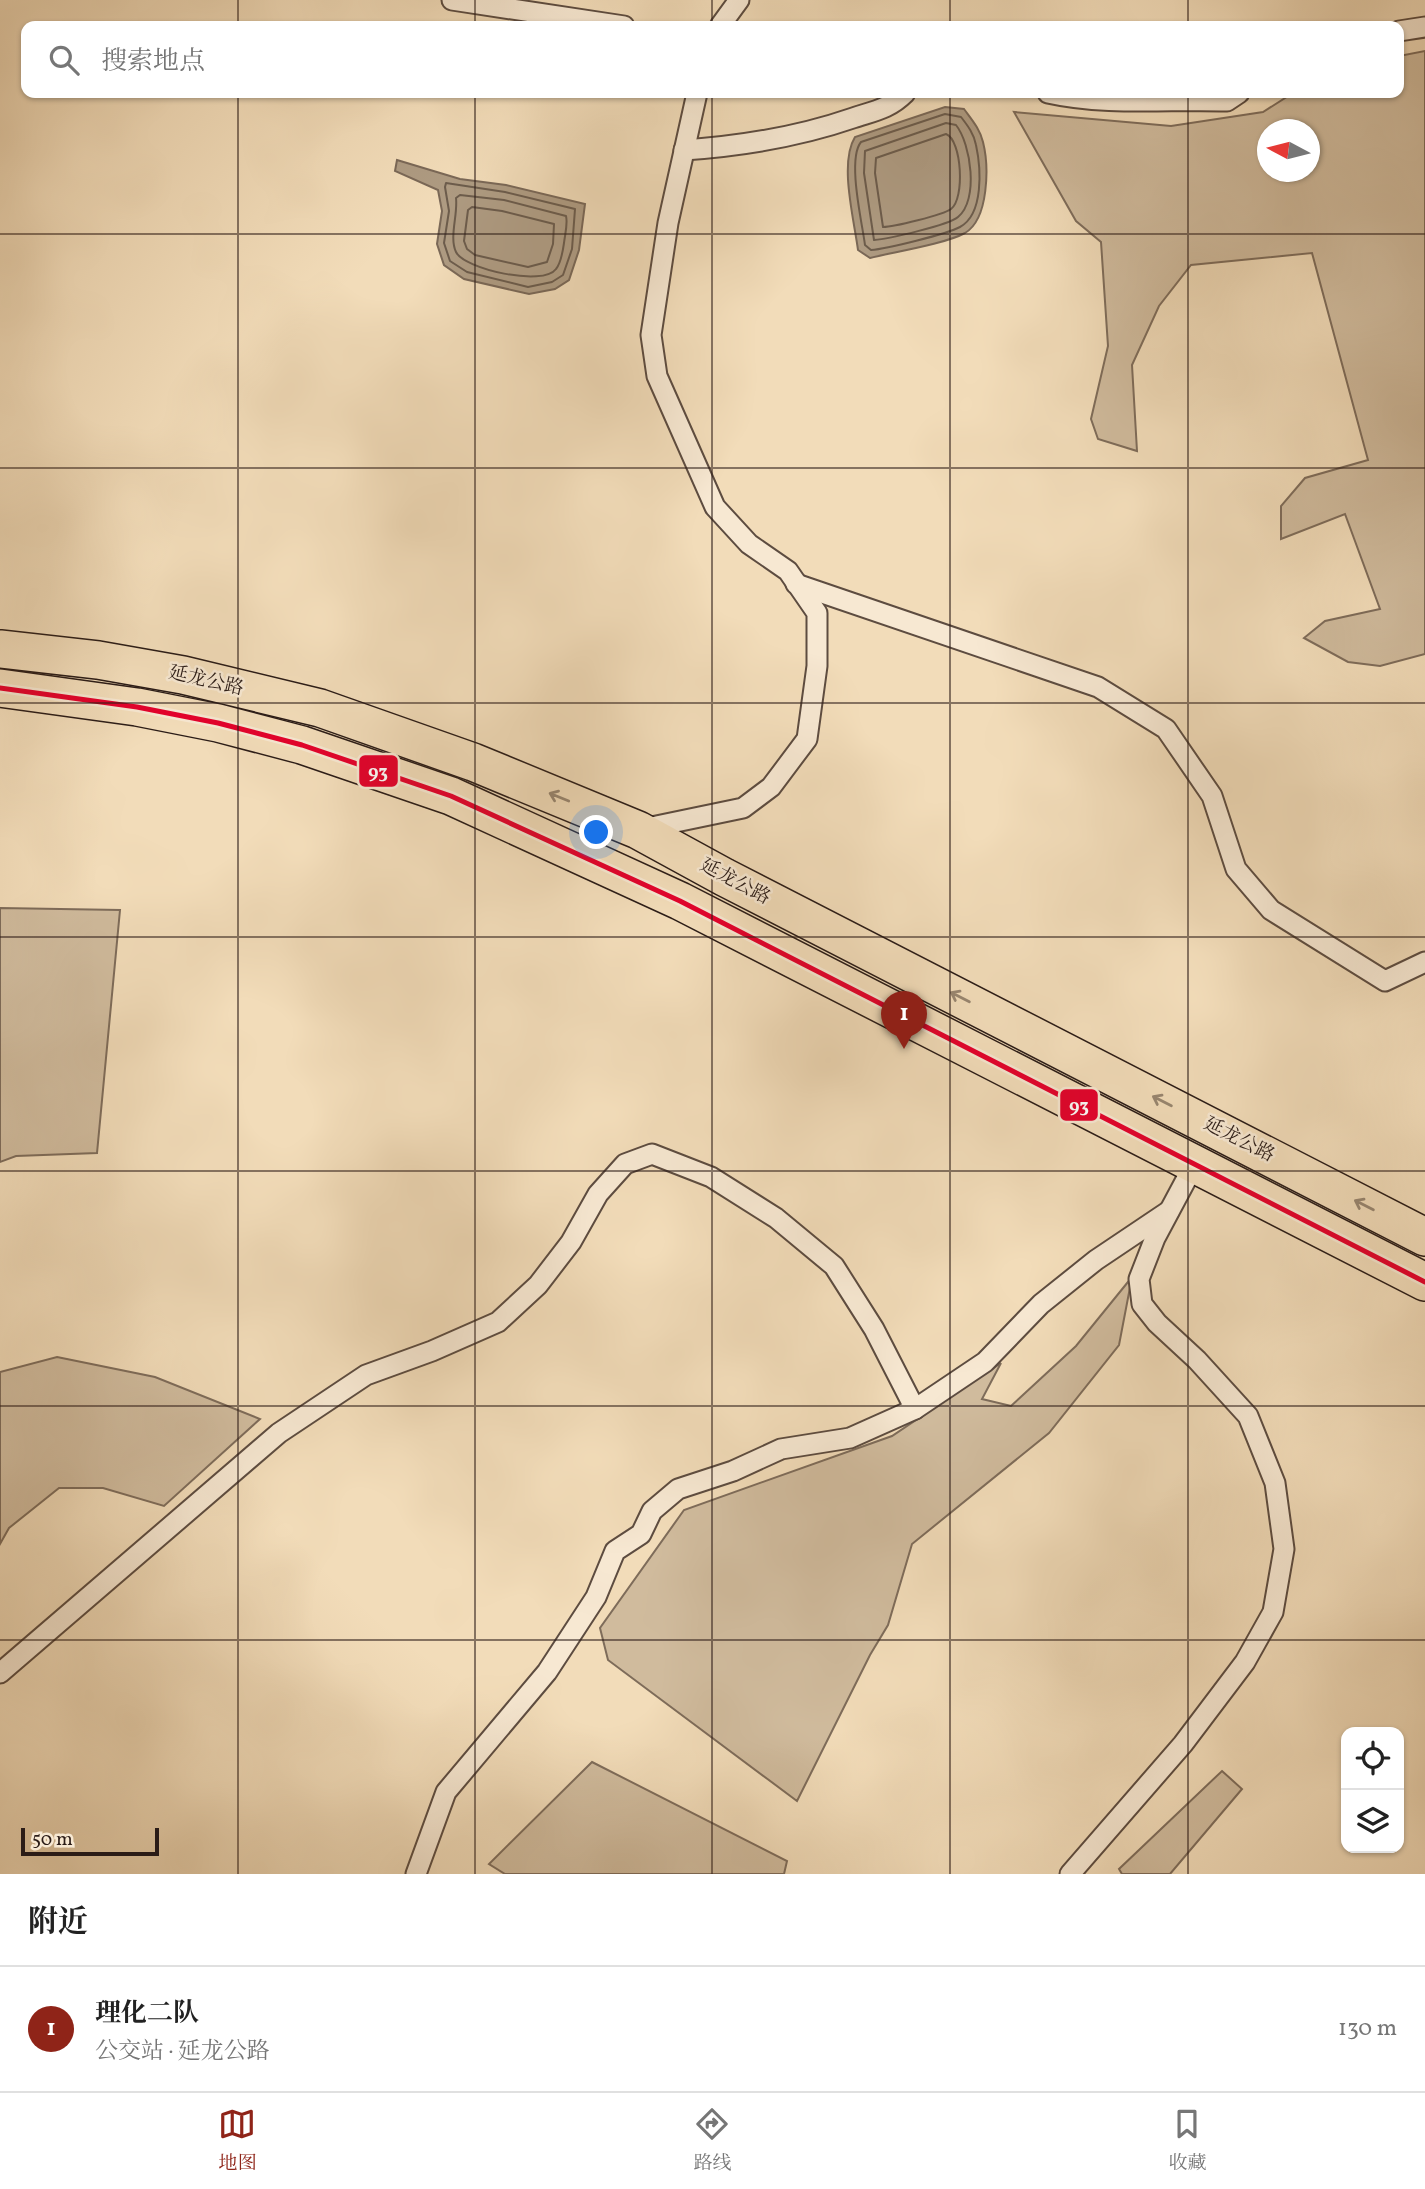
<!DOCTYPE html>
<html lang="zh">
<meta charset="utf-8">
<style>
:root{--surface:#fff;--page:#f6f6f6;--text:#222;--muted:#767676;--line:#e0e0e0;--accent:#8f2418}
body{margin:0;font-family:Vollkorn,"Noto Serif SC",serif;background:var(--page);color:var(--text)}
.controls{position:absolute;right:21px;bottom:21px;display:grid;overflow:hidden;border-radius:14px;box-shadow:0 2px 5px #0004}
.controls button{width:63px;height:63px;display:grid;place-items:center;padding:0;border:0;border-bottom:2px solid var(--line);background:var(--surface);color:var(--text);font:35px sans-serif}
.compass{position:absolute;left:1257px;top:119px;width:63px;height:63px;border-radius:50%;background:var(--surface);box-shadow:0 2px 5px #0004;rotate:277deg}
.scale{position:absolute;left:21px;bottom:18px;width:138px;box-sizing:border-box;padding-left:7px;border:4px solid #2b1c17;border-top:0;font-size:19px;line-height:24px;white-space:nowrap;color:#2b1c17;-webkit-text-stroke:5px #f7e8d2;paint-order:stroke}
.you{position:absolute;left:597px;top:833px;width:24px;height:24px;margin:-18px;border:5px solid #fff;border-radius:50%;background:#1a73e8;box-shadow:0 0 0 10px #1a73e833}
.badge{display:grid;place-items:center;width:46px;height:46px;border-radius:50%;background:var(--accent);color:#fff;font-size:23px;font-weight:700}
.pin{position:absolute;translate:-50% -58px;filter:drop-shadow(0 2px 4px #0008)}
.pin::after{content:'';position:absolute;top:37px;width:24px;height:21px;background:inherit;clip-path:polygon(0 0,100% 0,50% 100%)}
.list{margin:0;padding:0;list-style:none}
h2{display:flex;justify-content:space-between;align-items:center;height:91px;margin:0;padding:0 28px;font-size:30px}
h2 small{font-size:23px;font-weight:400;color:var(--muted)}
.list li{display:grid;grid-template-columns:46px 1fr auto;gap:21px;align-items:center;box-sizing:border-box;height:126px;padding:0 28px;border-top:2px solid var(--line)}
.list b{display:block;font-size:26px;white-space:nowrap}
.list p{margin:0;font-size:23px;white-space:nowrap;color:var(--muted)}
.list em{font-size:23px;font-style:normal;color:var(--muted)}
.icon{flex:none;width:38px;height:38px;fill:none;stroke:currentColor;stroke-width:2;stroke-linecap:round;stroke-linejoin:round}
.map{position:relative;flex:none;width:1425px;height:1874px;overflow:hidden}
.search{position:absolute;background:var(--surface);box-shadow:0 2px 5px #0004;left:21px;right:21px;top:21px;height:77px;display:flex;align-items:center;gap:18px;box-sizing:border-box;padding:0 24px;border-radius:14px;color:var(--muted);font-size:26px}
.sheet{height:217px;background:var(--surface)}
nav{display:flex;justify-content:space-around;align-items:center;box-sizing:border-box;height:98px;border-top:2px solid var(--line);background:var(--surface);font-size:19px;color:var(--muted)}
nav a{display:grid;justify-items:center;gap:4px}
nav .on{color:var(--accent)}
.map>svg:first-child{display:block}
.green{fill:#d0bb9d;stroke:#7e6c5a;stroke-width:2;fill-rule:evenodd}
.water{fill:#ae9b82;stroke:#7a6857;stroke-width:2}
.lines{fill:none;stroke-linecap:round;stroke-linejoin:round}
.shore{stroke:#6c5c4c;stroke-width:2}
.street-casing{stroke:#5d4c40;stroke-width:23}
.highway-casing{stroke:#2b1c17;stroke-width:40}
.street{stroke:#f7e8d2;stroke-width:19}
.highway{stroke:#f2dcb9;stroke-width:37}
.bus-1-casing{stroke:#f7e8d2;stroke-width:10}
.bus-1{stroke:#e4002b;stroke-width:5}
.oneway{stroke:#988670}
.grid{fill:none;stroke:#2b1c17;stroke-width:2;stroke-opacity:0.55}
.labels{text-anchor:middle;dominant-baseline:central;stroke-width:5;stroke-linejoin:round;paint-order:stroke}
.street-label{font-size:19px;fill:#2b1c17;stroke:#f7e8d2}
.line-badge{stroke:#f7e8d2;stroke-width:2.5}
.badge-label{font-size:19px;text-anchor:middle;font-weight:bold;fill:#fff}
</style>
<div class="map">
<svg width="1425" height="1874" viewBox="0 0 1425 1874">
<rect width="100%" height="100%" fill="#f2dcb9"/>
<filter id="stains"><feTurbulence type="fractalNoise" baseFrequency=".00286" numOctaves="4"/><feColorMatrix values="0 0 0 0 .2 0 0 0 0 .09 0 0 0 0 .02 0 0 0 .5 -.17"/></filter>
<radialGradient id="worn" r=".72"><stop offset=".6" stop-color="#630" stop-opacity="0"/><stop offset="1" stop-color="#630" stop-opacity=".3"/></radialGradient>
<g class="green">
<path d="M1425,51V654L1380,666L1348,662L1304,638L1325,621L1380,609L1345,514L1281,539V506L1305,478L1368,460L1312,253L1191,265L1159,306L1132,365L1137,451L1098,439L1091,419L1108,346L1101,242L1076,221L1014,112L1171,126L1263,112L1293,93H1399V56ZM1268,130H1310V172H1268Z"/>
<polygon points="0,908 120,910 97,1153 16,1156 0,1162"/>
<polygon points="1132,1277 1119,1345 1049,1433 912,1544 888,1625 870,1655 797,1801 608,1660 600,1628 684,1510 892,1436 1001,1363 982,1399 1011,1406 1076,1346"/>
<polygon points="57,1357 155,1377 260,1419 164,1506 103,1488 59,1488 9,1528 0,1544 0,1372"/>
<polygon points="592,1762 787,1861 784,1874 505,1874 489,1864"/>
<polygon points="1222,1771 1242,1789 1170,1874 1122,1874 1119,1869"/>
</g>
<g class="water">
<path d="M945,107L964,109C972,120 980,129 983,142C989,166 989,219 965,233C945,244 894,252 870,258L858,250C854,219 839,163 855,137Z"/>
<polygon points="397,160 460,179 506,185 585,204 579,250 569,280 555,289 529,294 464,279 444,265 437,244 442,211 438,190 395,171"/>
</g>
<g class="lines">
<g class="shore">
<path d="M945,114L961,117C968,126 974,134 976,145C981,168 984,214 960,227C947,234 886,249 871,250L865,245C862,222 847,159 861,142Z"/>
<path d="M946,123L956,125C971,144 979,200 958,217C949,225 888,239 874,240L864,173L865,151Z"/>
<path d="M946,134C962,140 965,199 951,209C943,215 893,227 883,227L875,173L876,158Z"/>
<polygon points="446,183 505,192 575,209 572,249 563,275 552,282 528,287 467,272 450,261 444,243 449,211 445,187"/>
<path d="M460,195L504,200L566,216C568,224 565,234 564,243C563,250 561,263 556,269C543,287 464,269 456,252C449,237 458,215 456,198Z"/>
<polygon points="472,207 502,211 554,224 553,244 547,262 528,267 475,255 467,249 464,241 468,210"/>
</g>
<g class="street-casing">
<g id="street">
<polyline points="452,0 624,26"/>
<polyline points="720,26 739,0"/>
<polyline points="1399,31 1425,27"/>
<path d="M1048,93C1106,106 1168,99 1227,101L1239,93"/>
<path d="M684,150C742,146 798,137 853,118C874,111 889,109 905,93"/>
<polyline points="796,584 1098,687 1166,729 1212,796 1236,869 1271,910 1385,981 1425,962"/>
<polyline points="642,829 743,808 771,787 807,739 817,666 817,613 788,571 749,544 715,507 657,376 651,335 668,223 697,93"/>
<polyline points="0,1673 279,1433 366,1375 432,1351 498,1322 538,1285 571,1242 598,1194 625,1164 652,1154 711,1177 776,1218 834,1266 874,1329 915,1409"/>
<polyline points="416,1874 446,1792 547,1672 596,1597 615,1551 641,1534 652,1511 678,1489 733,1471 781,1449 850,1438 915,1409 985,1362 1041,1304 1096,1260 1169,1211"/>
<polyline points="1070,1874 1183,1744 1245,1662 1273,1612 1284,1549 1275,1483 1248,1416 1197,1360 1157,1323 1142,1304 1139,1279 1155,1238 1195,1163"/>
</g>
</g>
<g class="highway-casing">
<g id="highway">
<polyline points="0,649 98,660 183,675 320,708 473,762 638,830 724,877 1425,1237"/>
<polyline points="0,688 137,707 218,723 302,745 451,796 680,901 1425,1282"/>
</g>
</g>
<use href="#street" class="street"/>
<use href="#highway" class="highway"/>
<g class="bus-1-casing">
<polyline id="bus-1" points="0,688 137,707 218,723 302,745 451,796 680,901 1425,1282"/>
</g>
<use href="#bus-1" class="bus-1"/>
</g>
<defs><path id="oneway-shaft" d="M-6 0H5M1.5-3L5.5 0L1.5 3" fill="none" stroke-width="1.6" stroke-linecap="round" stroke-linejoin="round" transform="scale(1.75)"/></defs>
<g class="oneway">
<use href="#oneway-shaft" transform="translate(559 797) rotate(-158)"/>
<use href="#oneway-shaft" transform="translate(960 997) rotate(-153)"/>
<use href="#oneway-shaft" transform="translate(1162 1101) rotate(-153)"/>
<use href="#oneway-shaft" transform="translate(1364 1205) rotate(-153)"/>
</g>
<path class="grid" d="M238,0V26M475,0V26M712,0V26M950,0V26M1188,0V26M238,93V1874M475,93V1874M712,93V1874M950,93V1874M1188,93V1874M0,234H1425M0,468H1425M0,703H1425M0,937H1425M0,1171H1425M0,1406H1425M0,1640H1425"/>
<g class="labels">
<g class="street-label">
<text transform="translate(206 681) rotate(13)">延龙公路</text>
<text transform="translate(735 882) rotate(28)">延龙公路</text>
<text transform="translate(1239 1140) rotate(27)">延龙公路</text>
</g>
</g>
<g class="line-badge">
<rect x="358" y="754" width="41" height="34" rx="7" fill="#e4002b"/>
<rect x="1059" y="1088" width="40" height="34" rx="7" fill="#e4002b"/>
</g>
<g class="badge-label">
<text x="378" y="778">93</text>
<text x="1079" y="1112">93</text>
</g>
<rect width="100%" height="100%" filter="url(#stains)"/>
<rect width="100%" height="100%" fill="url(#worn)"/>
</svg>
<div class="controls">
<button><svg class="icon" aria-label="locate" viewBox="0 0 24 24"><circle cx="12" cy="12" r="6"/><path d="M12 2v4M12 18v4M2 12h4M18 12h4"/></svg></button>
<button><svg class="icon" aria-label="layers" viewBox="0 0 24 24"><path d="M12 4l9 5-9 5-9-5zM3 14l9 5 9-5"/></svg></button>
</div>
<svg class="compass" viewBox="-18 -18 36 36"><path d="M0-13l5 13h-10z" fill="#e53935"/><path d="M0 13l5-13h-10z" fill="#767676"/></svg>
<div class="scale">50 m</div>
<div class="you"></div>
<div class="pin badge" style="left:904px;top:1049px">1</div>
<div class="search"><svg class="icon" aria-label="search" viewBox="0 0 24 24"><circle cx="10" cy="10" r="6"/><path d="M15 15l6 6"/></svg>搜索地点</div>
</div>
<section class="sheet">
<h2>附近<small></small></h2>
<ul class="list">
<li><span class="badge">1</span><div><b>理化二队</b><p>公交站 · 延龙公路</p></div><em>130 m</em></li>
</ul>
</section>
<nav>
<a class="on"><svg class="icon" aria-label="map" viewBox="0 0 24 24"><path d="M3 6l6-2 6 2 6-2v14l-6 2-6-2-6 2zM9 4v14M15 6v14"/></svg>地图</a>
<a><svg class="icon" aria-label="directions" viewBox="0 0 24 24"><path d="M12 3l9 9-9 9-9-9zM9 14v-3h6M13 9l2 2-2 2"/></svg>路线</a>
<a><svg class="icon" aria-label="saved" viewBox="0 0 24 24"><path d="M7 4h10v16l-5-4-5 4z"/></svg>收藏</a>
</nav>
